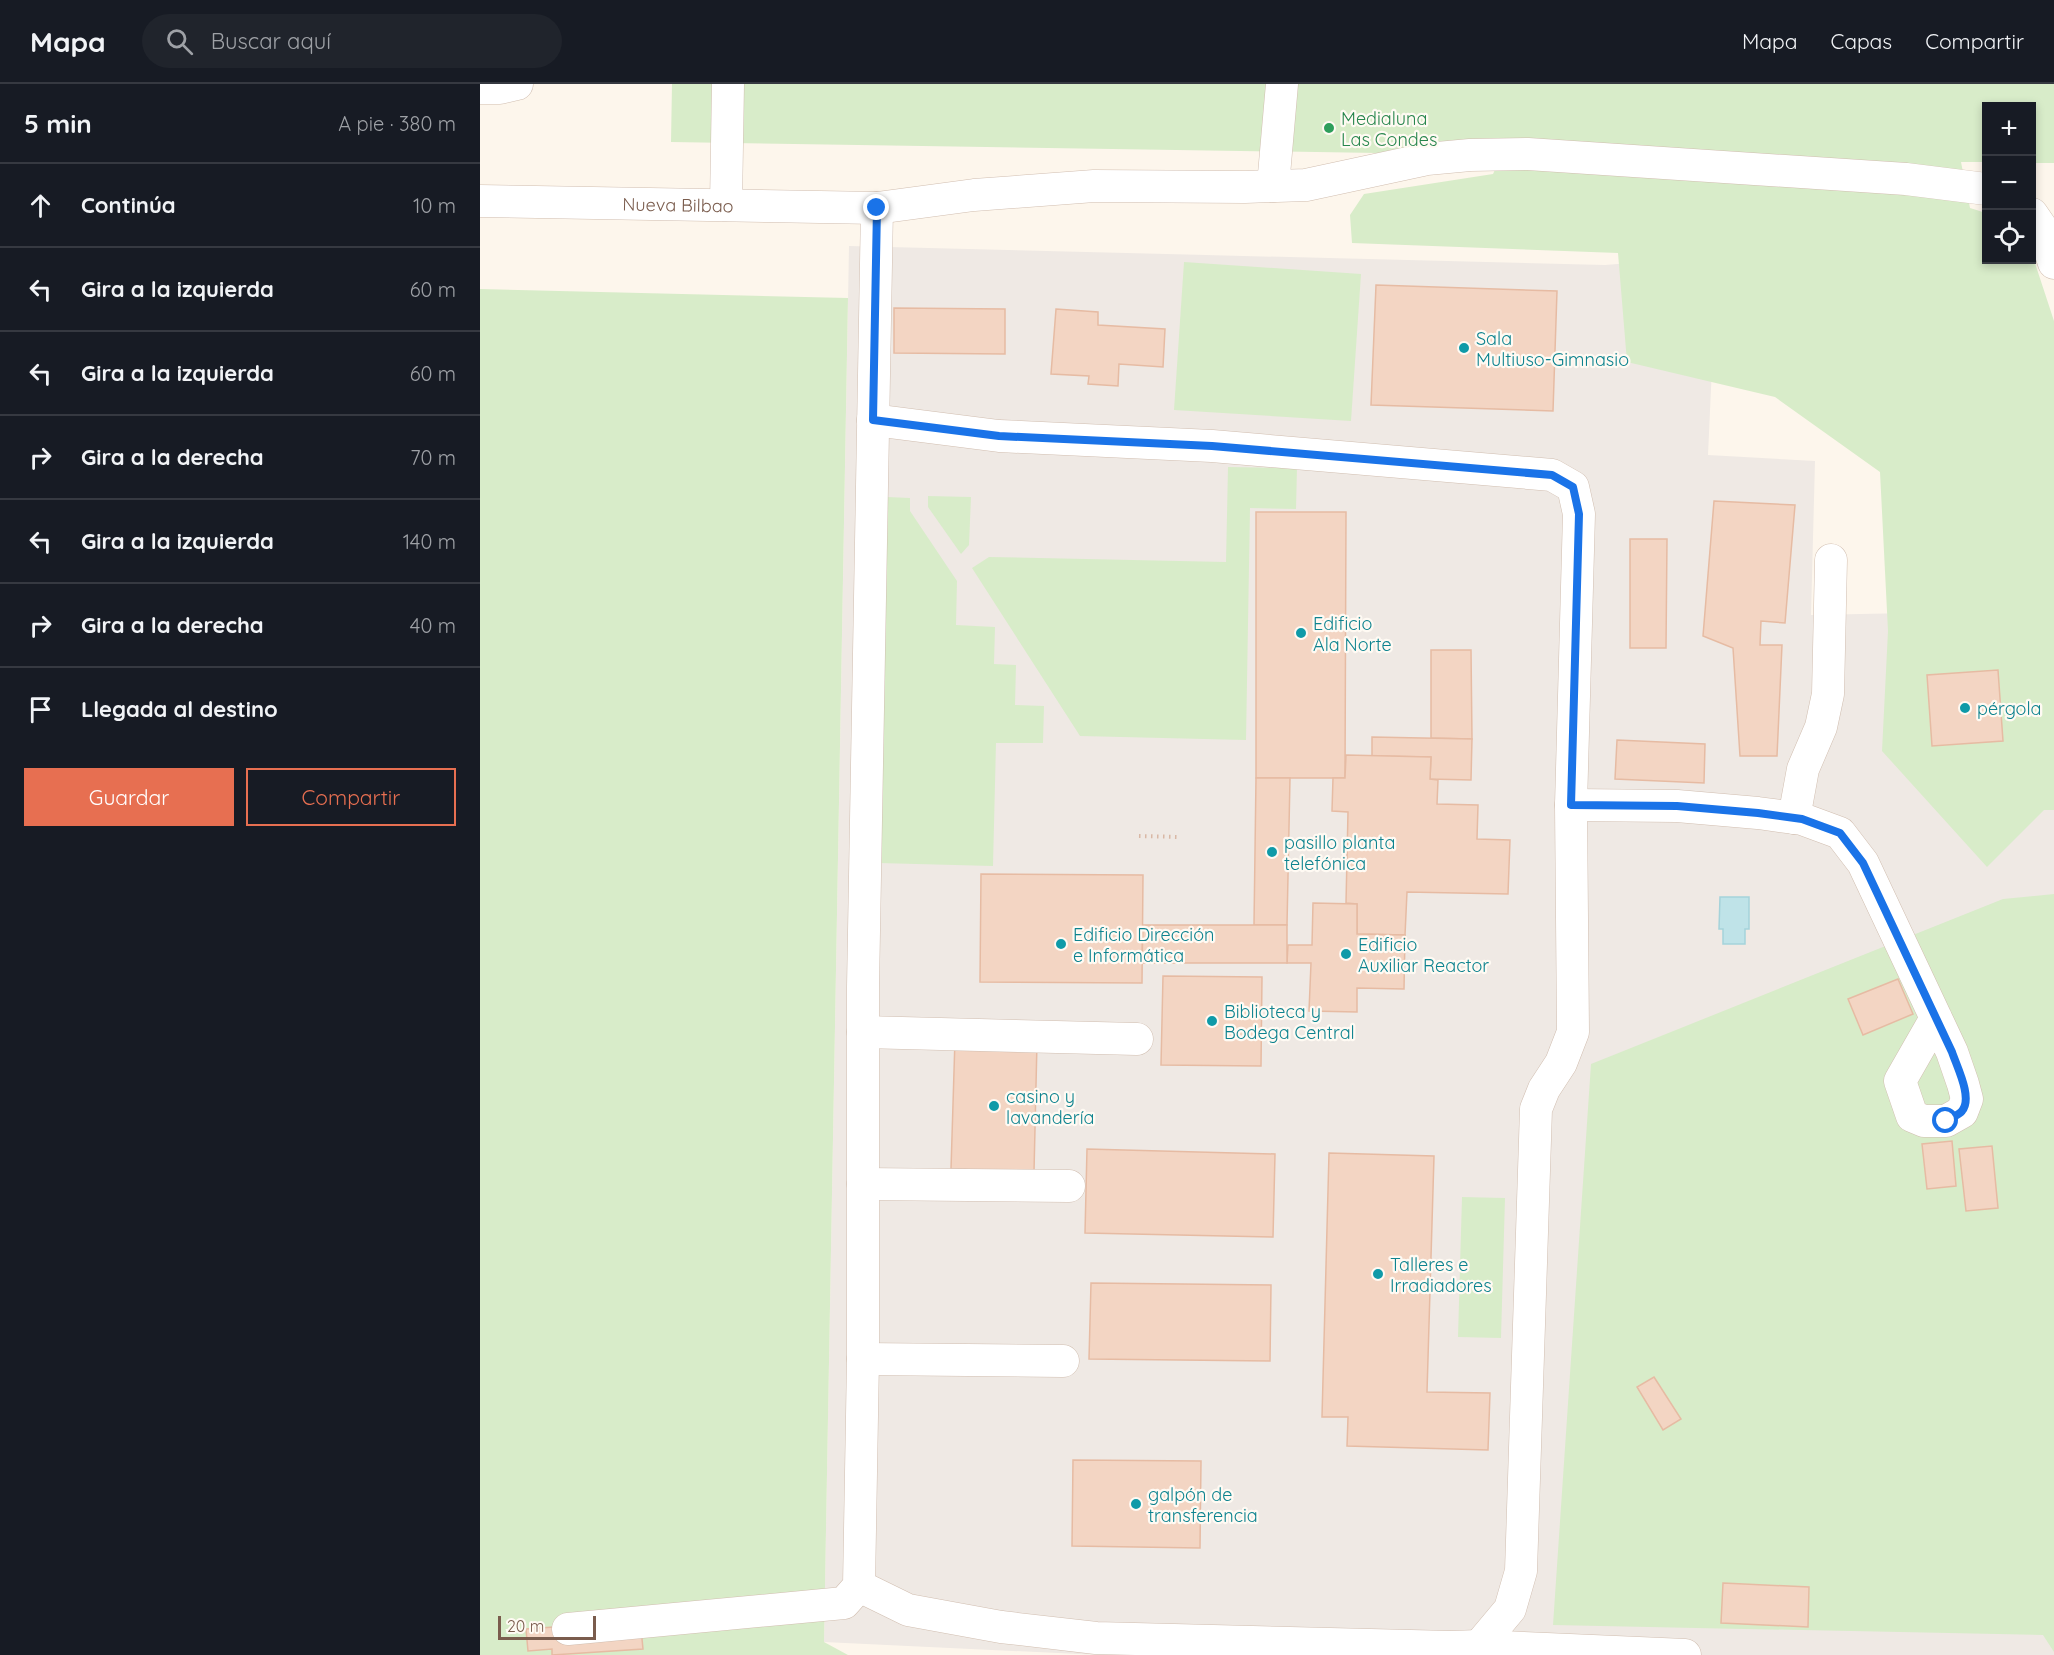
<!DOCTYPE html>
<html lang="es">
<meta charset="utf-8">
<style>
:root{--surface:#171b24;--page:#20242c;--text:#f1f3f6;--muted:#9ea1a6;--line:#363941;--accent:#e76f51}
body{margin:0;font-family:Quicksand,sans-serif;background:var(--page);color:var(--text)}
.controls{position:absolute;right:18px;top:18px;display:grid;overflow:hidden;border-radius:0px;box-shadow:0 3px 9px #0003}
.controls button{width:54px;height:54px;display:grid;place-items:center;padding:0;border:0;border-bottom:2px solid var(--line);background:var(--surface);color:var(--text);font:30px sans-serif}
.scale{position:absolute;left:18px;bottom:15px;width:98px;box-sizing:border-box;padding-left:6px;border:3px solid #7a5c4d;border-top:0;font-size:16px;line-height:21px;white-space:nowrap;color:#7a5c4d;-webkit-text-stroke:4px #fffaf3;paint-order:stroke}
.stop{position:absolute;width:18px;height:18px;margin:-14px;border:4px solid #1a73e8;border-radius:50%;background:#fff}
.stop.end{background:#1a73e8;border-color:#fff;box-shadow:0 2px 6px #0008}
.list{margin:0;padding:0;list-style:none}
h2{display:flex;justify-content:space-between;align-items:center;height:78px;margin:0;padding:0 24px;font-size:26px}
h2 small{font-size:20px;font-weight:400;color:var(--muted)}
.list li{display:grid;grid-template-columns:39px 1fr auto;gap:18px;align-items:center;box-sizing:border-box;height:84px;padding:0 24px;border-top:2px solid var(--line)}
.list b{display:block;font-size:22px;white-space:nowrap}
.list em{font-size:20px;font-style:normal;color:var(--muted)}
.actions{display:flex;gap:12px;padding:18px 24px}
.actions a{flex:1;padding:14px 0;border:2px solid var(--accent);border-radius:0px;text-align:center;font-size:21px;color:var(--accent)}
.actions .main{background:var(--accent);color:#fff}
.icon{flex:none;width:33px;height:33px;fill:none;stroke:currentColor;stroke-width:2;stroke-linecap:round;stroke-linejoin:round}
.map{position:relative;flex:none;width:1574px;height:1571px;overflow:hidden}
header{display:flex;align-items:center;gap:36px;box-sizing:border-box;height:84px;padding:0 30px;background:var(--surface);border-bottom:2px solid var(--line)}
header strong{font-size:28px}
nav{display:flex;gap:33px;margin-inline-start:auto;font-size:21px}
.search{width:420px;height:54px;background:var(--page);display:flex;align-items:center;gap:15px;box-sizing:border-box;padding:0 21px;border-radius:33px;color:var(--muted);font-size:22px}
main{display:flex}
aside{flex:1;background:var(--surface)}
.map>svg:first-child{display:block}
.industrial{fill:#efe9e4}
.green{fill:#d8ecc9}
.water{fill:#bfe3e8;stroke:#a5d3da;stroke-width:1.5}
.building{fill:#f3d5c3;stroke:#e6bba3;stroke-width:1.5}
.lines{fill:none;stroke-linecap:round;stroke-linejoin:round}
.minor-casing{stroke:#d1beb0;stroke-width:33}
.path{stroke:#d9b8a5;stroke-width:4;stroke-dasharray:1.5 4.5;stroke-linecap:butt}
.minor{stroke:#fff;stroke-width:32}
.route{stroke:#1a73e8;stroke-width:8}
.leisure-dot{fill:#2e9e5b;stroke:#fffaf3;stroke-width:2}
.culture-dot{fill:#0f9aa8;stroke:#fffaf3;stroke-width:2}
.labels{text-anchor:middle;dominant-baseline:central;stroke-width:4.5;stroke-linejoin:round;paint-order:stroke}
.leisure-label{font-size:18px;fill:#27864d;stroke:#fffaf3;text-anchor:start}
.street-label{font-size:18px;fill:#7a5c4d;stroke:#fffaf3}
.culture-label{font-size:18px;fill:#0d838f;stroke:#fffaf3;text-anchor:start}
</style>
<header>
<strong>Mapa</strong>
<div class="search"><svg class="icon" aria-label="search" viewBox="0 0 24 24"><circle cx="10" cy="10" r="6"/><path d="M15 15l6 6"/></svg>Buscar aquí</div>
<nav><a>Mapa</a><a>Capas</a><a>Compartir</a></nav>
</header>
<main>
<aside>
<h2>5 min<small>A pie · 380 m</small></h2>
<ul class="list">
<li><svg class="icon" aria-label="ahead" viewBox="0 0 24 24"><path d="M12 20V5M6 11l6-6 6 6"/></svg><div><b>Continúa</b></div><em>10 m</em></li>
<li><svg class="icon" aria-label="left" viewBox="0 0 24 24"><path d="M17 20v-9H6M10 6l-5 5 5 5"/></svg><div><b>Gira a la izquierda</b></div><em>60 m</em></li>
<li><svg class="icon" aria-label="left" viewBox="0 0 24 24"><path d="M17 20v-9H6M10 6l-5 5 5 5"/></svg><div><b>Gira a la izquierda</b></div><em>60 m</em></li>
<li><svg class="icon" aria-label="right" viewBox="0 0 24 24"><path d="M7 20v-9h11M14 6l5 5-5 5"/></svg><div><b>Gira a la derecha</b></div><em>70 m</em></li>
<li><svg class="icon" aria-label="left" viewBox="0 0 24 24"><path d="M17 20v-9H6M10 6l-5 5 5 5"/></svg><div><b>Gira a la izquierda</b></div><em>140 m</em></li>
<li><svg class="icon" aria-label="right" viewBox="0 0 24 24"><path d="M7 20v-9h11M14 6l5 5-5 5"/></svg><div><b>Gira a la derecha</b></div><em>40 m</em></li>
<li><svg class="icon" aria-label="arrive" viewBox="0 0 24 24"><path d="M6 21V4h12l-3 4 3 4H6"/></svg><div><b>Llegada al destino</b></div></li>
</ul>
<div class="actions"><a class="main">Guardar</a><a>Compartir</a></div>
</aside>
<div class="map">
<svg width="1574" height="1571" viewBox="0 0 1574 1571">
<rect width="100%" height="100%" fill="#fdf6ec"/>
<polygon class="industrial" points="369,162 1125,181 1237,172 1228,371 1335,377 1331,531 1574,526 1574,1571 620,1571 344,1558"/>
<g class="green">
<polygon points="192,0 1574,0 1574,79 1552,79 1552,22 1506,22 1506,78 1481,78 1490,124 1506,129 1506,176 1552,176 1552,170 1574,237 1574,726 1564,726 1507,783 1402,667 1408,547 1400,388 1295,313 1147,278 1138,169 872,159 870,131 884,110 1013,90 1022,71 191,58"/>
<polygon points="704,178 881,190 871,337 694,326"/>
<polygon points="0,205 368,214 344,1558 368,1571 0,1571"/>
<polygon points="748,383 817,384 816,425 770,424 766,656 600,652 492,484 509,473 746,478"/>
<polygon points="448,412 491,413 489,461 481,470 448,423"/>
<polygon points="407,413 430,414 430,427 477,497 476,541 515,543 514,580 536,581 535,621 564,622 563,659 516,659 513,782 398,779"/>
<polygon points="1574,810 1574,1568 1563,1551 1073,1541 1111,980 1523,815"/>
<polygon points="982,1113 1025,1114 1021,1254 978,1253"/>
</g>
<polygon class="water" points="1240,813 1269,813 1269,845 1265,845 1265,860 1243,860 1243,845 1239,845"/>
<g class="building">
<polygon points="896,201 1077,207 1073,327 891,321"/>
<polygon points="414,224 525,225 525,270 414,269"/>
<polygon points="576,225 618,228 618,241 685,245 683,283 639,280 638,302 608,300 609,292 571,290"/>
<polygon points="1234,417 1315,421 1305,539 1281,537 1280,561 1302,561 1297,672 1260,672 1253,564 1223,552"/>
<polygon points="776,428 866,428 865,694 776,694"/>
<polygon points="1150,455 1187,455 1186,564 1150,564"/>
<polygon points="951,566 991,566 992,655 951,654"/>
<polygon points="1518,586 1523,657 1452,662 1447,591"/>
<polygon points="892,653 992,655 991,696 950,695 951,673 892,672"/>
<polygon points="1137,656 1225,660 1224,699 1135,695"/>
<polygon points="866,671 951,673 950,695 958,696 957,720 998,721 997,755 1030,756 1028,810 927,808 925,851 877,850 877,820 866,819 868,728 852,727 853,694 865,694"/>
<polygon points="776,694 810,694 807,841 774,841"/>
<polygon points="501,790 663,791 662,899 500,898"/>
<polygon points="833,819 877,820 877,850 925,851 924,905 877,904 877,928 829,927 831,879 807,879 808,861 832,861"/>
<polygon points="663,841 807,841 807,879 662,879"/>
<polygon points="683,892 782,893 781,982 681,981"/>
<polygon points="1418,895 1433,930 1383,951 1368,915"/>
<polygon points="475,955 557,958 554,1088 471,1085"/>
<polygon points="1472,1057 1476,1102 1447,1105 1442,1060"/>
<polygon points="1512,1062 1518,1124 1486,1127 1479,1065"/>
<polygon points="607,1065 795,1070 793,1153 605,1149"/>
<polygon points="849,1069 954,1072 947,1308 1010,1309 1008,1366 867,1362 868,1333 842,1333"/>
<polygon points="611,1199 791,1201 790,1277 609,1275"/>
<polygon points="1174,1293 1201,1335 1183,1346 1157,1303"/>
<polygon points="593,1376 721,1377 720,1464 592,1462"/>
<polygon points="1243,1499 1329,1503 1328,1543 1241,1539"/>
<polygon points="74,1543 161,1545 163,1565 72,1571 72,1565 48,1567 46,1545"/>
</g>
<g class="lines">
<g class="minor-casing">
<g id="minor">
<polyline points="0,4 20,4 37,0"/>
<polyline points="793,102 802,0"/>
<path id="s1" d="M0,117L397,124L494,111L614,102L765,103L826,101L947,75L990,71L1048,70L1426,95L1506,105"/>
<polyline points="246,121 248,0"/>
<polyline points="1552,130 1563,146 1574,179"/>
<polyline points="393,336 519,352 732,362 1072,391 1093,403 1099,430 1091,721 1093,948 1081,979 1064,1005 1056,1025 1041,1487 1030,1525 999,1562"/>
<polyline points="1091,721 1197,722 1278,729 1322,735 1360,749 1383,779 1472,968 1483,1000 1487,1015 1482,1028 1466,1037 1444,1037 1432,1032 1420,997 1456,934"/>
<polyline points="1314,734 1323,685 1341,643 1348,610 1351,476"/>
<polyline points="383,948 657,955"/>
<polyline points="383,1100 589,1102"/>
<polyline points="383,1275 583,1277"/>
<polyline points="379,1502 428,1526 521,1543 616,1554 971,1563 999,1562 1205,1571"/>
<polyline points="88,1545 364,1519 379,1502 383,1275 383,903 397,124"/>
</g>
</g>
<polyline class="path" points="659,752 700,753"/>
<use href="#minor" class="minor"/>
</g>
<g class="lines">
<path class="route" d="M397,124L393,336L519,352L732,362L1072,391L1093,403L1099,430L1091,721L1197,722L1278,729L1322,735L1360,749L1383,779L1472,968C1477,983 1493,1014 1482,1027C1479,1031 1470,1034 1466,1037"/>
</g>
<circle class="leisure-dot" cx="849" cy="44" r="6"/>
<g class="culture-dot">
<circle cx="984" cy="264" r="6"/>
<circle cx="821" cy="549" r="6"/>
<circle cx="1485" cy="624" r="6"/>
<circle cx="792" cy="768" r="6"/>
<circle cx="581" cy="860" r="6"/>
<circle cx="866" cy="870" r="6"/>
<circle cx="732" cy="937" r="6"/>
<circle cx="514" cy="1022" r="6"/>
<circle cx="898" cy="1190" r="6"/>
<circle cx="656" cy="1420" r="6"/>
</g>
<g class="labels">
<g class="leisure-label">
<text x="861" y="34">Medialuna<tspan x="861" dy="21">Las Condes</tspan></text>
</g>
<g class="street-label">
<text stroke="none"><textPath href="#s1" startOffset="198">Nueva Bilbao</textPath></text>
</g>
<g class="culture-label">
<text x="996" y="254">Sala<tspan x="996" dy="21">Multiuso-Gimnasio</tspan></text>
<text x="833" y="539">Edificio<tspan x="833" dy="21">Ala Norte</tspan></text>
<text x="1497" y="624">pérgola</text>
<text x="804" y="758">pasillo planta<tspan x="804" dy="21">telefónica</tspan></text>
<text x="593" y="850">Edificio Dirección<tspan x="593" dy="21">e Informática</tspan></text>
<text x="878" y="860">Edificio<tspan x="878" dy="21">Auxiliar Reactor</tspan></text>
<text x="744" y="927">Biblioteca y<tspan x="744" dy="21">Bodega Central</tspan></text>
<text x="526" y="1012">casino y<tspan x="526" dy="21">lavandería</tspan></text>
<text x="910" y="1180">Talleres e<tspan x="910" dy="21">Irradiadores</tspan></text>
<text x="668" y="1410">galpón de<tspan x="668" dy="21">transferencia</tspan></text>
</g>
</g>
</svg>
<div class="controls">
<button>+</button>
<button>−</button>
<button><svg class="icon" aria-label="locate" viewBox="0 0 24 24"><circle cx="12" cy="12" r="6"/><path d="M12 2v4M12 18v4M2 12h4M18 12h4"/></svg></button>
</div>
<div class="scale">20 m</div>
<div class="stop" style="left:1466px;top:1037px"></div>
<div class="stop end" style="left:397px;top:124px"></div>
</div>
</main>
